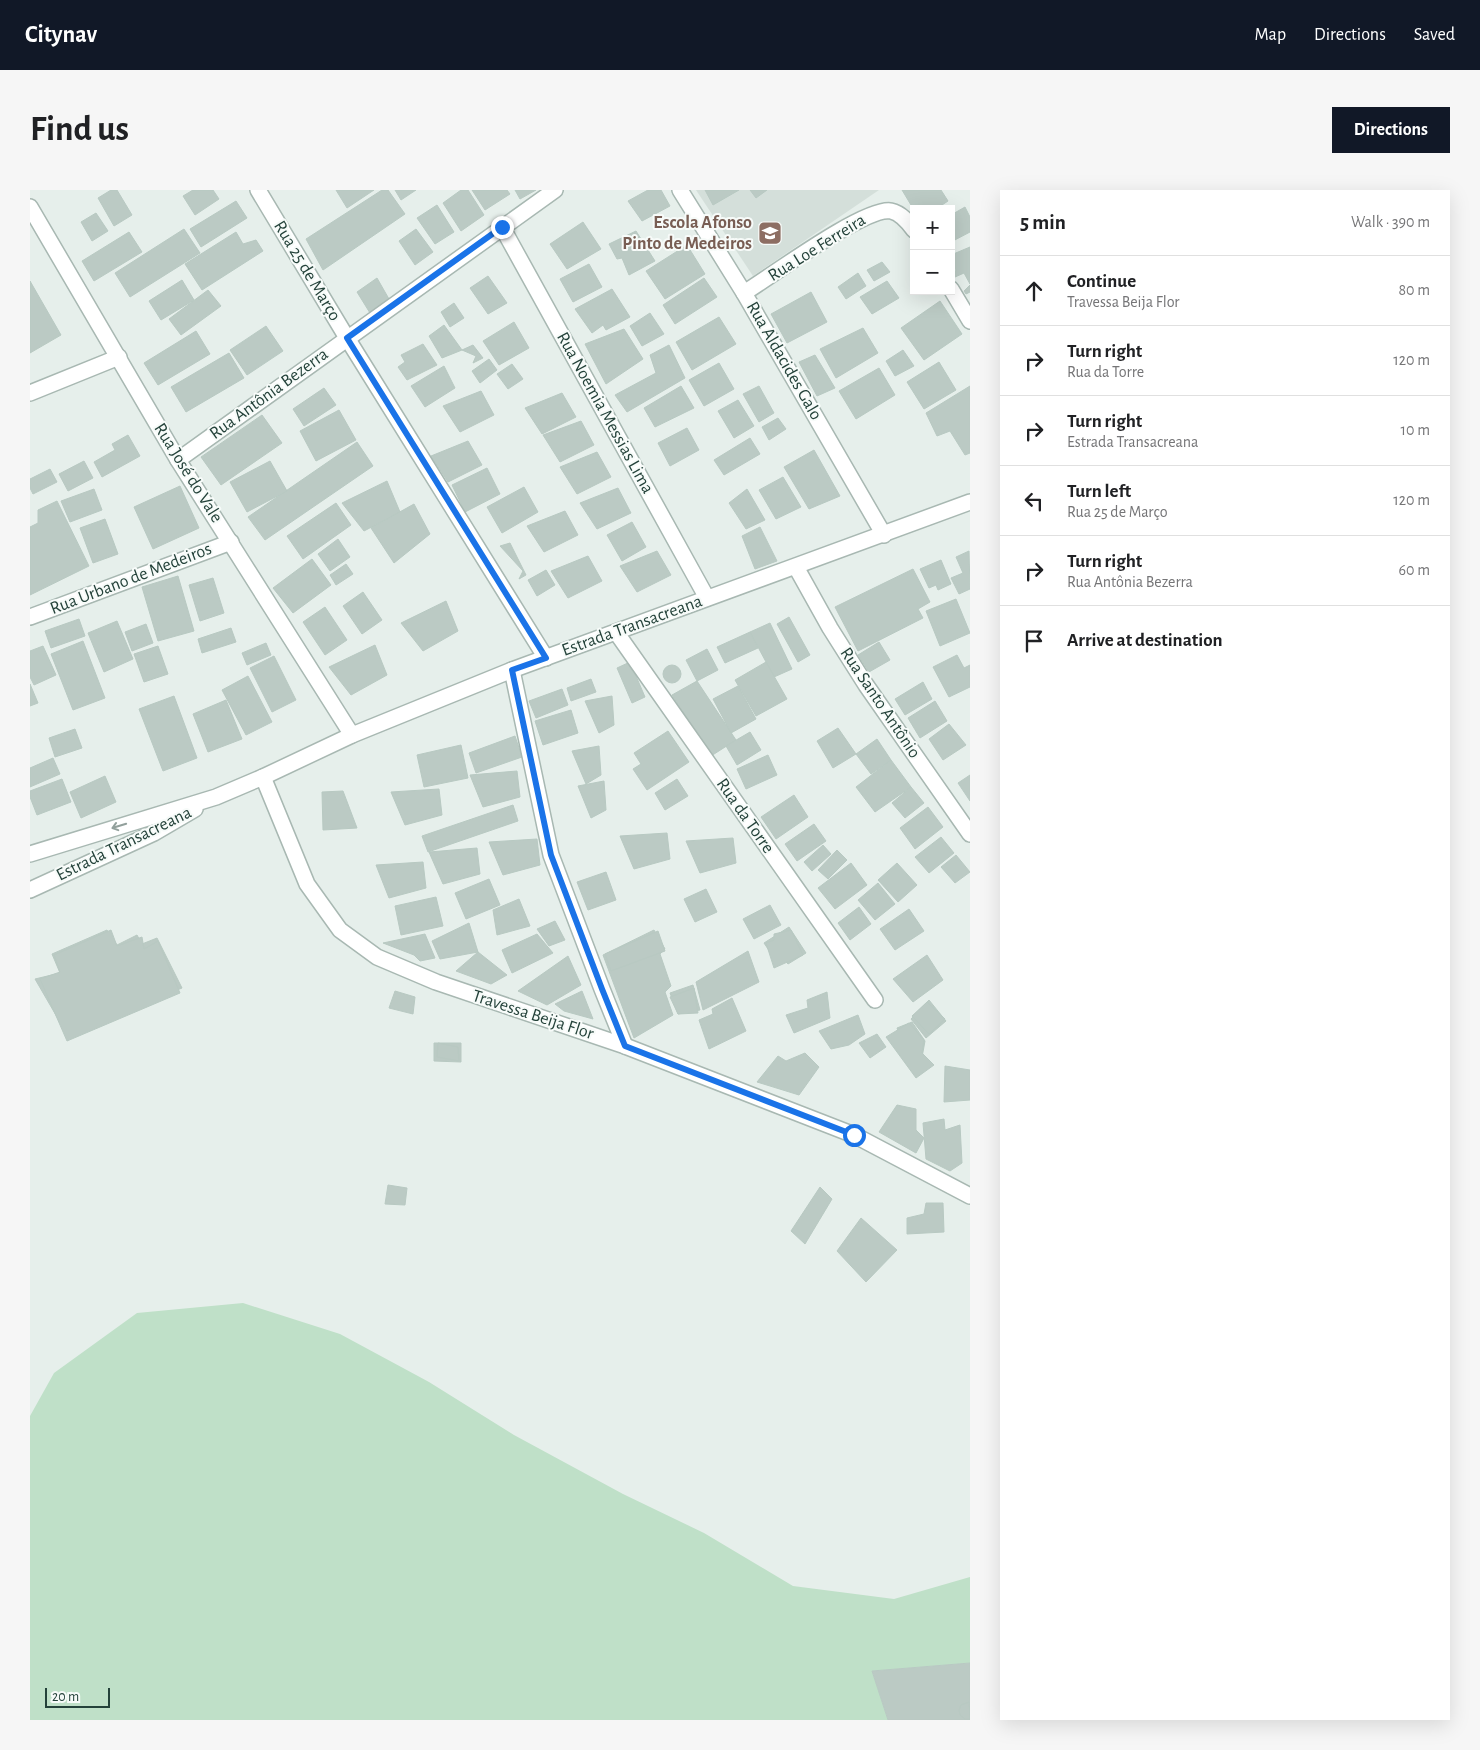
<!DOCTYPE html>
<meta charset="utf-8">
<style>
:root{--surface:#fff;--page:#f6f6f6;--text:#202124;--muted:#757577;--line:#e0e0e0;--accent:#111827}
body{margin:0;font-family:"Alegreya Sans",sans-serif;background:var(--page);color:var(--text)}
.controls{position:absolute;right:15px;top:15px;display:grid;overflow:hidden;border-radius:0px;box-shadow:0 5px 20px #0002}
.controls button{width:45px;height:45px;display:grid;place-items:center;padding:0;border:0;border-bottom:1px solid var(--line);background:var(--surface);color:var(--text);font:25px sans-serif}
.scale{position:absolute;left:15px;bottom:12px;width:65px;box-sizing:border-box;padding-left:5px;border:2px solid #24423a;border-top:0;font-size:14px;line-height:18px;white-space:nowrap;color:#24423a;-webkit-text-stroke:4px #f7fbf9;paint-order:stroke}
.stop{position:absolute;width:15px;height:15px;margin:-11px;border:4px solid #1a73e8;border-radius:50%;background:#fff}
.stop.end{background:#1a73e8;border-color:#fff;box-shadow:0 1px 5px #0008}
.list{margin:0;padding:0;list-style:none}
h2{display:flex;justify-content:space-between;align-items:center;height:65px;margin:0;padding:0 20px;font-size:21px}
h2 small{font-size:16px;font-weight:400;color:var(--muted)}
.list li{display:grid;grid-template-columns:32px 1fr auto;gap:15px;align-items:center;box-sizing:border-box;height:70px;padding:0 20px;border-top:1px solid var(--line)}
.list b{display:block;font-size:19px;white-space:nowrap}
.list p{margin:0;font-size:16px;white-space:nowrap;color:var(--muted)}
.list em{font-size:16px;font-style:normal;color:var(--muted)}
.icon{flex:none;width:28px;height:28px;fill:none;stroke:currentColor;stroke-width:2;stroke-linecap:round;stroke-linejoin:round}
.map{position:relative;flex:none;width:940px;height:1530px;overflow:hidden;border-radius:0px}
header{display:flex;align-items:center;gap:30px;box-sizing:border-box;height:70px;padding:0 25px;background:var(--accent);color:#fff}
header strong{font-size:24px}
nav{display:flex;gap:28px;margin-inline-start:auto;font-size:18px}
.intro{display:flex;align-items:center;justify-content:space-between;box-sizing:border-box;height:120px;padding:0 30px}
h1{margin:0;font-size:35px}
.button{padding:12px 22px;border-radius:0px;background:var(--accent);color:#fff;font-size:18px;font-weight:700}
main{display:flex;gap:30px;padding:0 30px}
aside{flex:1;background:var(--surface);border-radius:0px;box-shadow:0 5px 20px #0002}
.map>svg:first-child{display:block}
.built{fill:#d4dfda}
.green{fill:#bfe0c8}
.building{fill:#bbcac4;stroke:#b8c9c2}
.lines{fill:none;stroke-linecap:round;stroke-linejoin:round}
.minor-casing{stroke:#a8b8b2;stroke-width:18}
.tertiary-casing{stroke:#a8b8b2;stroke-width:18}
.minor{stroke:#fff;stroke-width:15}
.tertiary{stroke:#fff;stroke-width:15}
.oneway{stroke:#92a09c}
.route{stroke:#1a73e8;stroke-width:6}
.labels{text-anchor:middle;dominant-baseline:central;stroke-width:4;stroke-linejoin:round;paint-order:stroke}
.education-label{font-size:18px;font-weight:bold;fill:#785e54;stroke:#f7fbf9;text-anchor:end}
.street-label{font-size:18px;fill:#24423a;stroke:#f7fbf9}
</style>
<header>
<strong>Citynav</strong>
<nav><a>Map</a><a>Directions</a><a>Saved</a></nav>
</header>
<div class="intro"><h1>Find us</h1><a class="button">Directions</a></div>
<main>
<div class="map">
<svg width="940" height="1530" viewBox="0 0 940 1530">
<rect width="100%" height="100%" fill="#e6efeb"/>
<polygon class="built" points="666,0 849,0 723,86"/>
<polygon class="green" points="213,1113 310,1144 399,1192 484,1245 593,1304 674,1343 763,1396 864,1409 940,1387 940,1473 842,1481 858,1530 0,1530 0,1226 24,1183 107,1123"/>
<g class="building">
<polygon points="81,0 87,0 102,25 84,36 68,8"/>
<polygon points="163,0 183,0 189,9 165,25 153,6"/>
<polygon points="306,0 344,0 317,18"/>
<polygon points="352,0 358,0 375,24 293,80 276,49"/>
<polygon points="365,0 386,0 371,10"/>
<polygon points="431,0 438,0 454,25 431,41 413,13"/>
<polygon points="442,0 477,0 480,4 455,20"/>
<polygon points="485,0 506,0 490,9"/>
<polygon points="618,0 631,0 640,16 612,31 598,11"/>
<polygon points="675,0 709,0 683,15"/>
<polygon points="720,0 737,0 726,8"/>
<polygon points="872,0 911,0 918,11 906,19 884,20"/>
<polygon points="206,11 217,28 171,57 160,39"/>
<polygon points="407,15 424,42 405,54 387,28"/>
<polygon points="935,17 940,27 940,42 921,52 921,25"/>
<polygon points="66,23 78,41 62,51 51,32"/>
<polygon points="553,32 571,59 537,79 520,54"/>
<polygon points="154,39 170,63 100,107 85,83"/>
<polygon points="386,39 403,62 385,75 369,51"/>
<polygon points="606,41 625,71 599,85 592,68 587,69 579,54"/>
<polygon points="99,42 112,62 64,91 52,71"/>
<polygon points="206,42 213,54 226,50 233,61 172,100 155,74"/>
<polygon points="657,55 675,84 635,109 616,81"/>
<polygon points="940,57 940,94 934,83 925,87 923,85 926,80 923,75 921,76 921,65"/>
<polygon points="852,72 860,82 844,91 837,80"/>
<polygon points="559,74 572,97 543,112 530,89"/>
<polygon points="828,83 836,96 816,109 808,97"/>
<polygon points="458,86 477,113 458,124 440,98"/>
<polygon points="347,88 359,109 340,123 327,102"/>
<polygon points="674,88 687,107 645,134 633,115"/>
<polygon points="152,90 164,110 131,130 119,111"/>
<polygon points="0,91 31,145 0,163"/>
<polygon points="857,91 869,108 842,124 830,107"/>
<polygon points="940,95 940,102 936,104 934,101"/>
<polygon points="582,99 600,127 576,140 573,135 562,143 545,119"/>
<polygon points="178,100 191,116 151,145 139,129"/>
<polygon points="781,102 797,132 757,153 741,124"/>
<polygon points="910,111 932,144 894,170 871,138"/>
<polygon points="424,113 434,128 420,137 411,122"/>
<polygon points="620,123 634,144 612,156 600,136"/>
<polygon points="689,127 706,154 662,180 646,152"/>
<polygon points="484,132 499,158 469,175 453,151"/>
<polygon points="414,135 432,160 412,168 399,146"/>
<polygon points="236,136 253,161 217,185 200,160"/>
<polygon points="833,138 848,163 806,188 790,159"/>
<polygon points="594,139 613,169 576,194 555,154"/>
<polygon points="166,141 180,164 128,195 114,173"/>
<polygon points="393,154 407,175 377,190 368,177 375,172 371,165"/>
<polygon points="443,155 453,168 443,173 446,166 432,160"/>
<polygon points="639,155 655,188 597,222 585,205 626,183 620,165"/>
<polygon points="873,160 884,176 865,186 856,171"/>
<polygon points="199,163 214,188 156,222 141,197"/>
<polygon points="785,165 805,198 787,206 769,172"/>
<polygon points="459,169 467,180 450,193 442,181"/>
<polygon points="909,172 926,200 894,219 877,192"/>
<polygon points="689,173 704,199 674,216 659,190"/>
<polygon points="482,174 493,189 478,199 467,184"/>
<polygon points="414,176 425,198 395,217 381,196"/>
<polygon points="849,178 865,205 826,229 809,201"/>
<polygon points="651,196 664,218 625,237 614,218"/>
<polygon points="729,196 744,223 729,232 713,204"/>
<polygon points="940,196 940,263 935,265 920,241 907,246 896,223"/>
<polygon points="294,198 306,215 274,236 263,219"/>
<polygon points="451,201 464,225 430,242 413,216"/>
<polygon points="532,203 546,227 512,244 495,218"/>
<polygon points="708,210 724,236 704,248 688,221"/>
<polygon points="309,220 326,250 286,271 270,241"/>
<polygon points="232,225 252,253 191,295 171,267"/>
<polygon points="748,228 756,239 739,250 732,237"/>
<polygon points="551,231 564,255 530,272 513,245"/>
<polygon points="657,238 669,260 640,276 628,253"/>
<polygon points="98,245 110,266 72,287 64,272 85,260 82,254"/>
<polygon points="720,248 730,264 694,285 684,270"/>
<polygon points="438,251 452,275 418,292 401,266"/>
<polygon points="327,252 343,276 235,350 218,327"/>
<polygon points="784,260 810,306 779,319 754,277"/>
<polygon points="567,262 581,287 547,304 530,277"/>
<polygon points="54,271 63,288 38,301 29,284"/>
<polygon points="240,271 257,301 217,322 200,292"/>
<polygon points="457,278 470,304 435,322 422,295"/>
<polygon points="20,279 27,292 3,304 0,298 0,289"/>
<polygon points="753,287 771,317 746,329 729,300"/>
<polygon points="357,291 370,322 334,341 312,313"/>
<polygon points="150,296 169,338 123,359 104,317"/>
<polygon points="494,297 508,322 472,343 457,317"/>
<polygon points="588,298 601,323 567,339 550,313"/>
<polygon points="64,299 72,320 40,332 31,311"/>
<polygon points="717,299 735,330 716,339 699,313"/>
<polygon points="27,311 59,376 0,405 0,337 8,333 8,320"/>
<polygon points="306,313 321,335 273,369 257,346"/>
<polygon points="384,314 400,344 364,373 341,338"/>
<polygon points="535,321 548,345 514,362 497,336"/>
<polygon points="75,329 88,364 63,373 50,338"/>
<polygon points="602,332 616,357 592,371 577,345"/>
<polygon points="730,337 747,371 725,379 712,346"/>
<polygon points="308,349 320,367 300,381 288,364"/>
<polygon points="480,353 496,385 489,389 493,381 470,356"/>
<polygon points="627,361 641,385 607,402 590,376"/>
<polygon points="939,361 940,399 929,404 921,388 933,383 926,367"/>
<polygon points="558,366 572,391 538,408 521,381"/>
<polygon points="282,369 301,395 263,423 243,398"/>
<polygon points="911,370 921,394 908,400 906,395 899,398 890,379"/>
<polygon points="316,374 323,384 306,395 300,385"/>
<polygon points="883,379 900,412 888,419 893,428 828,461 805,417"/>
<polygon points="516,380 525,395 507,406 498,390"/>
<polygon points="148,386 164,441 128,451 112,397"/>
<polygon points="183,388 194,423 170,431 159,395"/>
<polygon points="333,402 352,430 332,444 313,416"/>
<polygon points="926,409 940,443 910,456 896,421"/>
<polygon points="416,411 428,441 393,461 371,433"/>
<polygon points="295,417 317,450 295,465 273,432"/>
<polygon points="759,427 780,465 768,472 747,434"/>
<polygon points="49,429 55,446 21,458 15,441"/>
<polygon points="87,431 103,469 74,482 58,443"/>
<polygon points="740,433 762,479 744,487 720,442"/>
<polygon points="116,434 123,453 102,461 95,442"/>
<polygon points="201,438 206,452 172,463 168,449"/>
<polygon points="720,442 728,458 695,473 687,457"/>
<polygon points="53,451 75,508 43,520 21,464"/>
<polygon points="849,452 860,470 839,482 828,465"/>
<polygon points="236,453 241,465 217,475 212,463"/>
<polygon points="345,455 357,485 321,505 299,477"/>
<polygon points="13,456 26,485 4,495 0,487 0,461"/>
<polygon points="128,456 138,484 114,492 104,464"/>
<polygon points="677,459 688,480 667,491 656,470"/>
<polygon points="927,465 934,478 940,475 940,497 919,507 903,477"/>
<polygon points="244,466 266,510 242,522 220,478"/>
<polygon points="600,472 615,507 602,513 587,478"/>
<polygon points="736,472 757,509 726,526 705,490"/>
<circle cx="642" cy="484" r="9"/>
<polygon points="218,486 242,532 216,545 192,500"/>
<polygon points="561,489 566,502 541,511 537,498"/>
<polygon points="667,491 706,550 681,566 642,505"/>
<polygon points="893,492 902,509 875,525 865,509"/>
<polygon points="0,494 8,513 0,516"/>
<polygon points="708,496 726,529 701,543 683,509"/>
<polygon points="532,499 538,515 506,528 499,511"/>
<polygon points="144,506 167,568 133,581 109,519"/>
<polygon points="582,506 584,535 569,543 555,511"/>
<polygon points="196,510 212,549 178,562 163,524"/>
<polygon points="905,511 917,531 890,548 878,528"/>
<polygon points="541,520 548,543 513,555 505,531"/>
<polygon points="919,534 936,555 913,570 899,549"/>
<polygon points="808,538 826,564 803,578 787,551"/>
<polygon points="45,539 52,558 25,567 19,548"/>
<polygon points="638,541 659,572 617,600 603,579 611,574 604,563"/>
<polygon points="720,542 731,560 707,575 696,556"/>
<polygon points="485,546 492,567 446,583 439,563"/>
<polygon points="847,549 861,570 841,584 826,564"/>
<polygon points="431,555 438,588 394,597 387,565"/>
<polygon points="569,556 571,585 556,594 542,561"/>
<polygon points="738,565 747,585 716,599 707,579"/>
<polygon points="23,568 30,584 0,597 0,578"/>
<polygon points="861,570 881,597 845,622 826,597"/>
<polygon points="487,581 490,607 453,617 440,585"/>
<polygon points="940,585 940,611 928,593"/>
<polygon points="75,586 86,612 51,628 40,602"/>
<polygon points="32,589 41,612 7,625 0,607 0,601"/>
<polygon points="647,589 658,606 635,620 625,603"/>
<polygon points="574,591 576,620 561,628 548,596"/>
<polygon points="881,597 894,613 875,628 862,613"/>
<polygon points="409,599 412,625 375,635 361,602"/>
<polygon points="313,601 327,638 293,640 292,602"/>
<polygon points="764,605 778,627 746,649 731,627"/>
<polygon points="483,615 488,631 398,662 392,646"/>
<polygon points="898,617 913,637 885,659 870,638"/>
<polygon points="784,634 796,651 767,671 755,654"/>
<polygon points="637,643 640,669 604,679 590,646"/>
<polygon points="911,647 924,663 899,683 885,667"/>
<polygon points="703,648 706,673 670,683 656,651"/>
<polygon points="507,649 510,675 473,685 459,652"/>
<polygon points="793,655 801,664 782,681 774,672"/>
<polygon points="447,658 450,684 413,694 399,662"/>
<polygon points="807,660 817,670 798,689 788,680"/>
<polygon points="926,665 940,682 925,693 911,677"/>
<polygon points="393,672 396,698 359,708 346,675"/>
<polygon points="821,673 837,695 805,719 788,698"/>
<polygon points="867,673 887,695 868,712 848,690"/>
<polygon points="576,682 586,710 558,720 547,692"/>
<polygon points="459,689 470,715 436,729 425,703"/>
<polygon points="848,693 865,714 845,730 828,710"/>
<polygon points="676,699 687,722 665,732 654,709"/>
<polygon points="406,707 413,736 371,745 365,716"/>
<polygon points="489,709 500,736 467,745 463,720"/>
<polygon points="740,715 751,735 724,749 713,729"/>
<polygon points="829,717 841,734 820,750 808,733"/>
<polygon points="879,719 894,741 865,760 850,739"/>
<polygon points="525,731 535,750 519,756 507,739"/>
<polygon points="439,733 448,762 410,769 402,751"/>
<polygon points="759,737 776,763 758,774 753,768 746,771 734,753"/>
<polygon points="77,740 87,755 107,745 112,754 127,748 152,798 38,846 5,789 30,783 22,764"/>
<polygon points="81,740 87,756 112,747 114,759 128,751 150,803 37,851 10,789 30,782 24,765"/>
<polygon points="624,740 635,759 630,764 641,796 635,802 643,825 604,848 573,765"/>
<polygon points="761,740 773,765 744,778 736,753 744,750 744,744"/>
<polygon points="628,741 635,761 581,781 575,764"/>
<polygon points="395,744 405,768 390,771 384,765 353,753"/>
<polygon points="507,744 523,763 482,783 472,760"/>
<polygon points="718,761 729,792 673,820 666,792"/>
<polygon points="448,762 477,785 461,794 426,781"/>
<polygon points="897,765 913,790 883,812 863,789"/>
<polygon points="538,766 551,795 517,815 488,801"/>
<polygon points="663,795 670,820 648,824 640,803"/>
<polygon points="664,798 668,823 648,824 640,807"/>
<polygon points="365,801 385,807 383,824 359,818"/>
<polygon points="552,801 563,829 534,821 525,814"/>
<polygon points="797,802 800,828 764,843 756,825 778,818 777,810"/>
<polygon points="702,808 716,841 679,859 669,830 683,824 682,819"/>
<polygon points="899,810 916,831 896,848 881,829"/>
<polygon points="897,812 915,829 899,844 882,826"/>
<polygon points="828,825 835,844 819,855 801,859 789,841"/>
<polygon points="882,832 895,851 891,873 879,873 867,838"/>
<polygon points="879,833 894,850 892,863 904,875 886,888 856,847"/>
<polygon points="847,844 856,857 840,868 829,853"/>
<polygon points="404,853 431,853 431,872 404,871"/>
<polygon points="408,853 428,857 429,871 407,867"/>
<polygon points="775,863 789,877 769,905 727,892 748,866 756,871"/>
<polygon points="915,876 940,880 940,910 914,912"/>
<polygon points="867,915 886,919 886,940 894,948 886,963 849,942"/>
<polygon points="914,929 915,940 930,935 932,973 920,981 896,969 893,933"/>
<polygon points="358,995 377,998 375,1015 355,1014"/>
<polygon points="790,997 802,1009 775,1054 761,1041"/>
<polygon points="896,1013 913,1013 914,1042 877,1044 877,1028 894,1024"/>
<polygon points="831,1028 867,1060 836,1092 807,1061"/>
<polygon points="940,1473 940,1530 858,1530 842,1481"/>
<polygon points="939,1512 940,1529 935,1529 930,1525 929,1520 931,1515"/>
</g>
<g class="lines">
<g class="minor-casing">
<g id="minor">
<polyline points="228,0 317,148 516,468"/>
<polyline points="650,0 714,103 854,345"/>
<polyline points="0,17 148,270 322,545"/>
<polyline points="472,37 677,408"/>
<polyline points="921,99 940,131"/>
<path d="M714,103C740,87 836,16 861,21C871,23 878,32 884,40"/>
<polyline points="0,203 89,167"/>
<polyline points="148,270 525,0"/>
<polyline points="766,377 800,438 836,495 940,644"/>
<polyline points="0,427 201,352"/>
<polyline points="586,442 845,810"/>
<polyline points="482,480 521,665 572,799 595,856"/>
<polyline points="233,587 277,694 310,740 347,767 406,792 595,856 824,945 940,1006"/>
</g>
</g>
<g class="tertiary-casing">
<g id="tertiary">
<polyline points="0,664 186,607 233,587 322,545 482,480 940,312"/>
<polyline points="0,700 124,643 165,619"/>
</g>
</g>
<use href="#minor" class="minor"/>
<use href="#tertiary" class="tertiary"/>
</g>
<defs><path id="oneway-shaft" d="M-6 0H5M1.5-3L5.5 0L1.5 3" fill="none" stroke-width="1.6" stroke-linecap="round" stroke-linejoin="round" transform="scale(1.25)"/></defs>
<use class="oneway" href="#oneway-shaft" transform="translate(89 636) rotate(163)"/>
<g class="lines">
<polyline class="route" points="472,37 317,148 516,468 482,480 521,665 572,799 595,856 824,945"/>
</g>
<defs>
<g id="school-square" transform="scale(1.25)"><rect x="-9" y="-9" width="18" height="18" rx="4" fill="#8d6e63" stroke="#f7fbf9"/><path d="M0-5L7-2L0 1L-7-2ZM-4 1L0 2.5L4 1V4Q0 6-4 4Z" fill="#fff"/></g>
</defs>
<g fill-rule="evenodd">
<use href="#school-square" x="740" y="43"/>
</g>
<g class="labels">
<g class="education-label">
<text x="722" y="33">Escola Afonso<tspan x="722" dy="21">Pinto de Medeiros</tspan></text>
</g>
<g class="street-label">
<text transform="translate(787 58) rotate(-32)">Rua Loe Ferreira</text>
<text transform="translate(277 81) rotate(59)">Rua 25 de Março</text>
<text transform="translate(754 171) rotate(60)">Rua Aldacides Galo</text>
<text transform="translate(239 204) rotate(-36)">Rua Antônia Bezerra</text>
<text transform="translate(575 223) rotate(61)">Rua Noemia Messias Lima</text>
<text transform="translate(158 283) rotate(58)">Rua José do Vale</text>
<text transform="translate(101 389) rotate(-21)">Rua Urbano de Medeiros</text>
<text transform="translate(602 436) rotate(-20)">Estrada Transacreana</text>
<text transform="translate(850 513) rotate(56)">Rua Santo Antônio</text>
<text transform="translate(715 626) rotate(55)">Rua da Torre</text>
<text transform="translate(94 654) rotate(-26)">Estrada Transacreana</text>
<text transform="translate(503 825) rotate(18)">Travessa Beija Flor</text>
</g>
</g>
</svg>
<div class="controls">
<button>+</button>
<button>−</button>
</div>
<div class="scale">20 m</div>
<div class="stop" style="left:824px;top:945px"></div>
<div class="stop end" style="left:472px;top:37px"></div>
</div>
<aside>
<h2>5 min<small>Walk · 390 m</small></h2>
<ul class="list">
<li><svg class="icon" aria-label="ahead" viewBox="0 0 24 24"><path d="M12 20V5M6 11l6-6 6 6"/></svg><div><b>Continue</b><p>Travessa Beija Flor</p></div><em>80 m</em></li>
<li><svg class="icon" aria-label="right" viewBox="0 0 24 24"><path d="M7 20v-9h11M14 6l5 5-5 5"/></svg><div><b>Turn right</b><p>Rua da Torre</p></div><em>120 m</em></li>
<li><svg class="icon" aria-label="right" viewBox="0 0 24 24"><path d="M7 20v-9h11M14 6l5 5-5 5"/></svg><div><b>Turn right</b><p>Estrada Transacreana</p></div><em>10 m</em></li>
<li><svg class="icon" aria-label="left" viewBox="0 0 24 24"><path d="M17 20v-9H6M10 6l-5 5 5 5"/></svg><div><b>Turn left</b><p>Rua 25 de Março</p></div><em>120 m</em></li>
<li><svg class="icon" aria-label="right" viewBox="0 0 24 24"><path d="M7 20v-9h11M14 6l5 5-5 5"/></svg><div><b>Turn right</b><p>Rua Antônia Bezerra</p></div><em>60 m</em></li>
<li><svg class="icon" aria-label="arrive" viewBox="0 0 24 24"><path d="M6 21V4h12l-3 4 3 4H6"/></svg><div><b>Arrive at destination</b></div></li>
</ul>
</aside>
</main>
